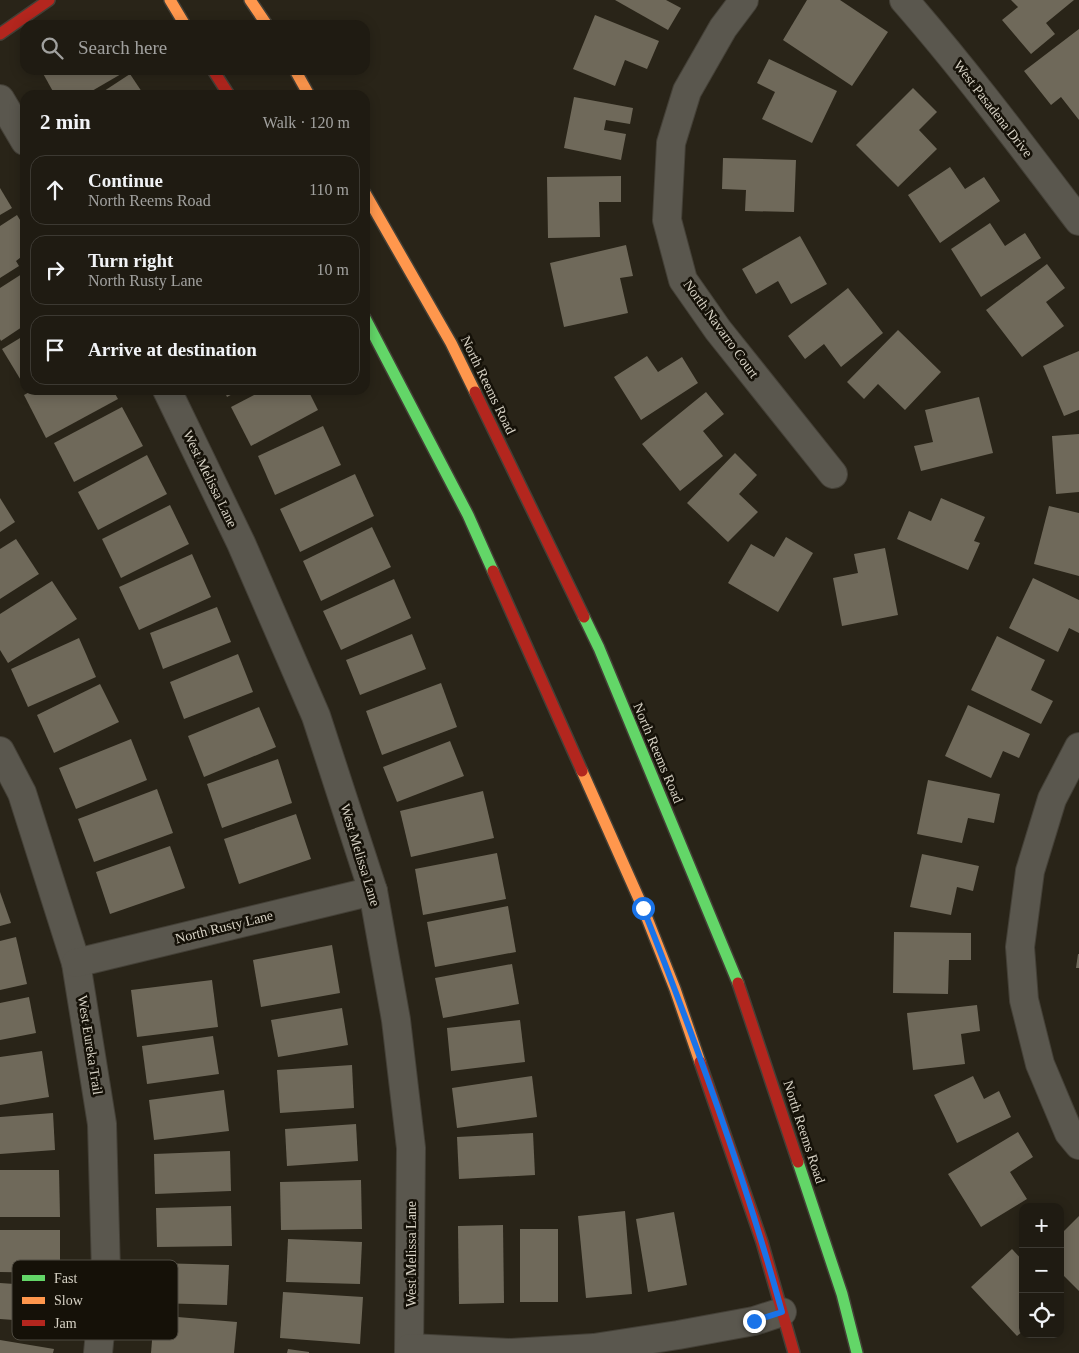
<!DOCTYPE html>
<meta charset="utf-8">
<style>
:root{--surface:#1f1b12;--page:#2c2820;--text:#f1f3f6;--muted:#a1a19f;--line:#3c3932}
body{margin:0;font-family:Georgia,serif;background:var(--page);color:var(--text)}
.controls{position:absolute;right:15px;bottom:15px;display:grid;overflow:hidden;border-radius:10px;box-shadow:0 2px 12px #0003}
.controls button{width:45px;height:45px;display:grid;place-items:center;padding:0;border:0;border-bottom:1px solid var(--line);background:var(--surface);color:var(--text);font:25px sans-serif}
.stop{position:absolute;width:15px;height:15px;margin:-11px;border:4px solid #1a73e8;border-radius:50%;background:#fff}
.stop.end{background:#1a73e8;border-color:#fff;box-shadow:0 1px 5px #0008}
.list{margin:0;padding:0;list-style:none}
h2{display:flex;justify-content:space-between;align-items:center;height:65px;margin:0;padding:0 20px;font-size:21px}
h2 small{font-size:16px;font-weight:400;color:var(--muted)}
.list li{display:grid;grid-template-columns:32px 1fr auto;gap:15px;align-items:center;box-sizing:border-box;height:70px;margin:0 10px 10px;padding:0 10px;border:1px solid var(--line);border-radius:15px}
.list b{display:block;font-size:19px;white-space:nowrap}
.list p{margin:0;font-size:16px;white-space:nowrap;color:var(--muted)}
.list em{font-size:16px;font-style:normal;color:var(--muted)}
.icon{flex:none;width:28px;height:28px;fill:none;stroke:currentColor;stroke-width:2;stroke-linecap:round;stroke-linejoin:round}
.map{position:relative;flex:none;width:1079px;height:1353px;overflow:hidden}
.search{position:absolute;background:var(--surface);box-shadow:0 2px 12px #0003;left:20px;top:20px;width:350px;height:55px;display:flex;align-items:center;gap:12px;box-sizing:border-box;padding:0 18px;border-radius:15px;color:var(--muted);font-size:19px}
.panel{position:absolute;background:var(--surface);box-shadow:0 2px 12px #0003;left:20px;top:90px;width:350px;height:305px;border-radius:15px}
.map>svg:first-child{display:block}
.building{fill:#6f695a}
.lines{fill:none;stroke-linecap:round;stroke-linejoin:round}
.street-casing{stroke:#444037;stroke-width:30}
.fast-casing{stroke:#444037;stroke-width:14}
.slow-casing{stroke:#444037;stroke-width:14}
.jam-casing{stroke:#444037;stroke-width:14}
.street{stroke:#5a574e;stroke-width:28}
.fast{stroke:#63d668;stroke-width:11}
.slow{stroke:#ff974d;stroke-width:11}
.jam{stroke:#b3261e;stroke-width:11}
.route{stroke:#1a73e8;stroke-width:6}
.labels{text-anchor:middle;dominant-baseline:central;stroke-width:5;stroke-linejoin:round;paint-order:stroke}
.street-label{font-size:14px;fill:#d7d2c5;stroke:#151108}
.key{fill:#151108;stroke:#4f4b41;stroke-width:1}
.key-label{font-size:14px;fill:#d7d2c5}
</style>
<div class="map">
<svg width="1079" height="1353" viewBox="0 0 1079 1353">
<rect width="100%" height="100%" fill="#292418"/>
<g class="building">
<polygon points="615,0 666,0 681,8 668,30"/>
<polygon points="807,0 840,0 888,32 852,86 783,40"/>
<polygon points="1011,0 1074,0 1046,23 1055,34 1031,54 1002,20 1018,7"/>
<polygon points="595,15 659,41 647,69 625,60 615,86 573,69"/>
<polygon points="1079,29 1079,120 1061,97 1051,105 1024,71"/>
<polygon points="769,59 837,91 812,143 762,119 775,92 757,83"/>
<polygon points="41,70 128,70 85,95 55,95"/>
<polygon points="130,74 144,95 98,95"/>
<polygon points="913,88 937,112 919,130 937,149 898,187 856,145"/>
<polygon points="574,97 633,108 630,124 606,120 604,130 626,134 621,160 564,148"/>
<polygon points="723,158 796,160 794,212 745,211 746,190 722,189"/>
<polygon points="950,167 965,189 984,177 1000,201 940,243 908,195"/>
<polygon points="621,176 621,202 599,202 600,237 548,238 547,177"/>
<polygon points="0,188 12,208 0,215"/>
<polygon points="17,215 25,228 25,254 16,261 19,266 0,278 0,226"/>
<polygon points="990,223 1005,246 1025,233 1041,258 981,297 951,249"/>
<polygon points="800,236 827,284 791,304 778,281 756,294 742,269"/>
<polygon points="626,245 633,276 620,278 628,313 564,327 550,263"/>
<polygon points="1047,264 1065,288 1046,302 1064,326 1022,357 986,310"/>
<polygon points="25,272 25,325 1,341 0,339 0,288"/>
<polygon points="848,288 883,333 841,367 824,344 805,359 788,336"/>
<polygon points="898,330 941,372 905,410 878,384 864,399 847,382"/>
<polygon points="25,335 25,387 2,349"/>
<polygon points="1079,351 1079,410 1064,416 1043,366"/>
<polygon points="647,356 658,372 682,357 698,383 641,420 614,377"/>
<polygon points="33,390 113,390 118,399 46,438 24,395"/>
<polygon points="224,390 240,390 227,397"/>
<polygon points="264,390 308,390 318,410 251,446 231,407"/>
<polygon points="706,392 724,414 703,431 723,456 680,491 642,444"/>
<polygon points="979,397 993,453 921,471 914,446 933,442 925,410"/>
<polygon points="122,407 143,446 74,482 54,443"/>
<polygon points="323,426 341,465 275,495 258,456"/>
<polygon points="1079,434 1079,492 1056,494 1052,436"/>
<polygon points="735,453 757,475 739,494 758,512 728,542 687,503"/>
<polygon points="147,455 167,494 98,530 78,492"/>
<polygon points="355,474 374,516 300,552 280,509"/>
<polygon points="0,498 15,522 0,532"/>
<polygon points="941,498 985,517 974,541 980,543 968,570 897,539 909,511 931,521"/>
<polygon points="170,505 189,544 121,578 102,539"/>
<polygon points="1049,506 1079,513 1079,576 1034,564"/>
<polygon points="372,527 391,567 321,601 303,561"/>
<polygon points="786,537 813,553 778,612 728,583 751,544 774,557"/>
<polygon points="16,539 39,574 0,599 0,549"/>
<polygon points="885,548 898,615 842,626 833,578 858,573 854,554"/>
<polygon points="192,554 211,597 139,630 119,587"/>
<polygon points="1033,578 1079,600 1079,633 1069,628 1058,652 1009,628"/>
<polygon points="394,579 411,618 341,650 323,611"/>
<polygon points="52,581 77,619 8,663 0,650 0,614"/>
<polygon points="217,607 231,642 163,669 150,633"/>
<polygon points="412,634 426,669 360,695 346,660"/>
<polygon points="997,636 1045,660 1031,690 1053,701 1041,724 971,690"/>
<polygon points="79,638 96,677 28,707 11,669"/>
<polygon points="238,654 253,692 184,719 170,682"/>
<polygon points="441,683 457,727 382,755 366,711"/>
<polygon points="100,684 119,722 54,753 37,715"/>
<polygon points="968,705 1030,734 1019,758 1003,751 991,778 945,756"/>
<polygon points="259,707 276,747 204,777 188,736"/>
<polygon points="131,739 147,780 76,809 59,768"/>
<polygon points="450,741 464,776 397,802 383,767"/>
<polygon points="278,759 292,803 222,828 207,784"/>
<polygon points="928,780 1000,794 994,823 968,818 962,843 917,834"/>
<polygon points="157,789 173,833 94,862 78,819"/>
<polygon points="483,791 494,838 411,857 400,811"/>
<polygon points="296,814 311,859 239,884 224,839"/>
<polygon points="170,846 185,888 110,914 96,872"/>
<polygon points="497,853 506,899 423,915 415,869"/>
<polygon points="922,854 979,866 973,891 957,887 951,915 910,907"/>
<polygon points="0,892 11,923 0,926"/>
<polygon points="508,906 516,952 435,967 427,922"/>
<polygon points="894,932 971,933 971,960 949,960 948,994 893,993"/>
<polygon points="16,937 27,984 0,990 0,941"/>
<polygon points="332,945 340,993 261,1007 253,960"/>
<polygon points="1078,954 1079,954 1079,968 1076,968"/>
<polygon points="512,964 519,1004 443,1018 435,978"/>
<polygon points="212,980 218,1027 137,1037 131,990"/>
<polygon points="29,997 36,1033 0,1040 0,1003"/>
<polygon points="977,1005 980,1031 961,1034 965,1064 913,1070 907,1013"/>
<polygon points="342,1008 348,1045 278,1057 271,1020"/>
<polygon points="520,1020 525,1062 451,1071 447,1028"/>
<polygon points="213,1036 219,1074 147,1084 142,1046"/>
<polygon points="42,1051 49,1097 0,1105 0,1057"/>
<polygon points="352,1065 354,1108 280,1113 277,1070"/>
<polygon points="532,1076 537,1117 457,1128 452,1088"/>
<polygon points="973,1076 984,1099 999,1091 1011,1117 957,1143 934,1095"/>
<polygon points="224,1090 229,1131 154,1140 149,1100"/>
<polygon points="53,1113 55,1150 0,1154 0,1117"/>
<polygon points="356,1124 358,1161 287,1166 285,1129"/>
<polygon points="1018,1132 1033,1157 1010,1172 1027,1199 981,1227 948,1174"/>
<polygon points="533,1133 535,1175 459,1179 457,1137"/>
<polygon points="230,1151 231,1191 155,1194 154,1154"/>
<polygon points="0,1170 59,1170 60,1217 0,1217"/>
<polygon points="361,1180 362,1229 281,1230 280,1182"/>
<polygon points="231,1206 232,1246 157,1247 156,1208"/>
<polygon points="625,1211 632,1294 586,1298 578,1216"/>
<polygon points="674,1212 687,1285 648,1292 636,1219"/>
<polygon points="1079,1216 1079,1291 1060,1272 1060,1235"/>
<polygon points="503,1225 504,1303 459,1304 458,1226"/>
<rect x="520" y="1229" width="38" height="73"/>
<polygon points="0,1230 60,1230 60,1273 0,1272"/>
<polygon points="288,1239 362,1242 360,1284 286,1282"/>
<polygon points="1012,1249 1023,1261 1023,1331 1017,1336 971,1287"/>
<polygon points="156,1263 229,1265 227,1305 155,1303"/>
<polygon points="0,1283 59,1287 56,1323 0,1319"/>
<polygon points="283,1292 363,1297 360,1344 280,1338"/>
<polygon points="154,1315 237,1322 234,1353 151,1353"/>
<polygon points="0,1340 54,1349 53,1353 0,1353"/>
<polygon points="288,1349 309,1352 309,1353 287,1353"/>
</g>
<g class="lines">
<g class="street-casing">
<g id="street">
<polyline points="744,0 723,28 687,91 671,143 667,220 683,280 718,330 833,474"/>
<path d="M904,0C966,71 1022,146 1079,221"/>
<polyline points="0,99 25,141"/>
<polyline points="167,390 241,543 316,716 373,891 396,1020 411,1148 409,1353"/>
<polyline points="1079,747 1052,799 1030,871 1020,947 1024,1000 1040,1064 1069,1133 1079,1145"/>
<polyline points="0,751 22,793 76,963 102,1124 106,1272 98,1353"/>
<polyline points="76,963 373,891"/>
<polyline points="410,1348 511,1353 594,1348 678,1335 754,1321 782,1312"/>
</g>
</g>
<g class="fast-casing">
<g id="fast">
<polyline points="365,318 468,515 493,571"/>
<polyline points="584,617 599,648 738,983"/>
<polyline points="798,1162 842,1294 857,1353"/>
</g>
</g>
<g class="slow-casing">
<g id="slow">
<polyline points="170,0 185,25"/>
<polyline points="250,0 267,25"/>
<polyline points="295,70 309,95"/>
<polyline points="365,193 451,343 475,392"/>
<polyline points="582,771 643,908 675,989 700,1062"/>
</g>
</g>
<g class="jam-casing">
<g id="jam">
<polyline points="0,34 49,0"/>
<polyline points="213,70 229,95"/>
<polyline points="475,392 584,617"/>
<polyline points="493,571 582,771"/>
<polyline points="738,983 798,1162"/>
<polyline points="700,1062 762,1242 794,1353"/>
</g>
</g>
<use href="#street" class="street"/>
<use href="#fast" class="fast"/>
<use href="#slow" class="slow"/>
<use href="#jam" class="jam"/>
</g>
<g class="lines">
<path class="route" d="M643,908C696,1041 744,1175 782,1312L754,1321"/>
</g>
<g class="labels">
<g class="street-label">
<text transform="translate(993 109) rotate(52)">West Pasadena Drive</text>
<text transform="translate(721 329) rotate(54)">North Navarro Court</text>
<text transform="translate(488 385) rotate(64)">North Reems Road</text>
<text transform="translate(210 479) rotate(64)">West Melissa Lane</text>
<text transform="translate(658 753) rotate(67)">North Reems Road</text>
<text transform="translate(360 855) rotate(73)">West Melissa Lane</text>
<text transform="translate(224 927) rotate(-14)">North Rusty Lane</text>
<text transform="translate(90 1045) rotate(81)">West Eureka Trail</text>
<text transform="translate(804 1132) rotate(72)">North Reems Road</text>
<text transform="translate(411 1254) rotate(-90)">West Melissa Lane</text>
</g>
</g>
<rect x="12" y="1260" width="166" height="80" rx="8" class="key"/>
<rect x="22" y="1275" width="23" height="6" fill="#63d668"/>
<rect x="22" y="1297" width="23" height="7" fill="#ff974d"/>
<rect x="22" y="1320" width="23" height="6" fill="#b3261e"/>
<g class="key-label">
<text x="54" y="1283">Fast</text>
<text x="54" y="1305">Slow</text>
<text x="54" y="1328">Jam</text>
</g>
</svg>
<div class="controls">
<button>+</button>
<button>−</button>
<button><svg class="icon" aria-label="locate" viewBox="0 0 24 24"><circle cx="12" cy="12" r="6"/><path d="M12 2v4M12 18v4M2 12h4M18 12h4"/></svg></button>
</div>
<div class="stop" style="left:643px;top:908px"></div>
<div class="stop end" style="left:754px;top:1321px"></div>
<div class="search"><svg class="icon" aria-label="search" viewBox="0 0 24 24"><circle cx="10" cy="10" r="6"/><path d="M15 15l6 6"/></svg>Search here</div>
<section class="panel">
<h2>2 min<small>Walk · 120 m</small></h2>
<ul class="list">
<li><svg class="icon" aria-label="ahead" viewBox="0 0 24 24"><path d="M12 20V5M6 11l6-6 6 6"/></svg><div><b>Continue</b><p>North Reems Road</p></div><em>110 m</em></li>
<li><svg class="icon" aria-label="right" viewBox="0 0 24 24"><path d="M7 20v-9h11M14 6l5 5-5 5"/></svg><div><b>Turn right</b><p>North Rusty Lane</p></div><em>10 m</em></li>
<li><svg class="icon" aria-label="arrive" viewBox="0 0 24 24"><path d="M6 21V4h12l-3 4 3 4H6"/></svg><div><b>Arrive at destination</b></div></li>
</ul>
</section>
</div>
